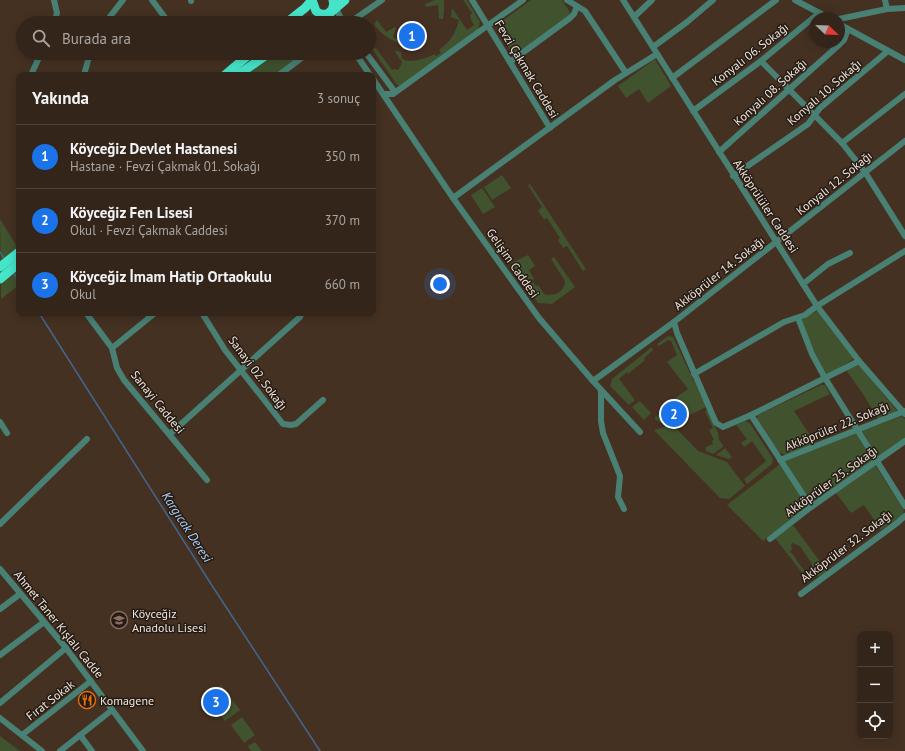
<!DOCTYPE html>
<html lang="tr">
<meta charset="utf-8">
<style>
:root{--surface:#34251a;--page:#3f3127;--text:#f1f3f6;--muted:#a9a5a2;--line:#4e4239;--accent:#1a73e8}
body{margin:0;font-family:"PT Sans",sans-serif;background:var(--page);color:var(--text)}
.controls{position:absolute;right:12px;bottom:12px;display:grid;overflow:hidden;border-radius:8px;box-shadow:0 2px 10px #0003}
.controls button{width:36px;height:36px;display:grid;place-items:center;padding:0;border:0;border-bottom:1px solid var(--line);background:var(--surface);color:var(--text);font:20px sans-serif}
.compass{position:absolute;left:809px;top:12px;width:36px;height:36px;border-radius:50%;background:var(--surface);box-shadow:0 2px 10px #0003;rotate:113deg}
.you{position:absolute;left:440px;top:284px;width:14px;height:14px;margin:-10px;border:3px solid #fff;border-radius:50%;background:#1a73e8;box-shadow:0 0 0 6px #1a73e833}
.badge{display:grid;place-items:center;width:26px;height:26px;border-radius:50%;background:var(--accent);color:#fff;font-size:13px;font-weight:700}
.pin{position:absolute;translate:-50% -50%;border:2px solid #fff;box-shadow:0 1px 4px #0006}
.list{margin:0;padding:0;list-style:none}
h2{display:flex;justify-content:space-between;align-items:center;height:52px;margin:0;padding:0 16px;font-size:17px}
h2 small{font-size:13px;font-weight:400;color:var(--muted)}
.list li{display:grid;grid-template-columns:26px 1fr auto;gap:12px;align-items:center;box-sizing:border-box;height:64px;padding:0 16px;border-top:1px solid var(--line)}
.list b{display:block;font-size:15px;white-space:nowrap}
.list p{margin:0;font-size:13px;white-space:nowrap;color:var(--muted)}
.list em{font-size:13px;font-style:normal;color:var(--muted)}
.icon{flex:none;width:22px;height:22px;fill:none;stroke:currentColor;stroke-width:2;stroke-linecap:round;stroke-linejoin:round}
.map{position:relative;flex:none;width:905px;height:751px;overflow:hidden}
.search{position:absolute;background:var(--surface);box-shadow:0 2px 10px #0003;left:16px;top:16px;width:360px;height:44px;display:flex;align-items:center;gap:10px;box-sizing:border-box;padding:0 14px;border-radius:22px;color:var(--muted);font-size:15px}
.panel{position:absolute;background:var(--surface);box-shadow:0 2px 10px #0003;left:16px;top:72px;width:360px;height:244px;border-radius:8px}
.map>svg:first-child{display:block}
.green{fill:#40522e}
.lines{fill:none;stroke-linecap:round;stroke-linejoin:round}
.stream{stroke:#41678e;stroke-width:1.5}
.minor{stroke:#498074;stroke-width:6}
.highway{stroke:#45e5ca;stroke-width:9}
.labels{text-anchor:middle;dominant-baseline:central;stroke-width:3;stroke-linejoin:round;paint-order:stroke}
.street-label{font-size:12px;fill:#f2e5db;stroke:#241b14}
.poi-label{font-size:12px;fill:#f2e5db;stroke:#241b14;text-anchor:start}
.water-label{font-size:13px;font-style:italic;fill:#b1d4f9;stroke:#241b14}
</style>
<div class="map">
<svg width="905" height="751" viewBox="0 0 905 751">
<rect width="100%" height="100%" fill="#453122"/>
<g class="green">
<polygon points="435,0 444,0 444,11 443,19 439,19 438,5 426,7 425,4"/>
<path d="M463,0H467L480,22L478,30L400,85H397L369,44V32L374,39L370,42L374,49L376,48L392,70L394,69L398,70L400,67L402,62L394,50L401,52L402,59C411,64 426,58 435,54L436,56L441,53L439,50C450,42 456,33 459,20L451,17L452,8L467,30L474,25L470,18H471L470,15L472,13Z"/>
<polygon points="531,0 562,0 571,14 516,54 512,53 498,30 501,22"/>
<path d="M377,20L386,32L395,27L396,28L393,37L404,42L415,27L416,29L412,35L413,41C400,48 384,37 375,26V23Z"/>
<polygon points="277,53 304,53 275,75 245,75"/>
<polygon points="655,59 671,86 648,103 639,89 626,98 618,86"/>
<polygon points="502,175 511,188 492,200 484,187"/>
<polygon points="530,184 586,269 583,271 567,246 563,248 558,240 560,238 547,218 544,219 538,211 542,207 528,185"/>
<polygon points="482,188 495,207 483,214 471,195"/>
<polygon points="0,219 19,250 19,285 1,299"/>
<path d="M528,255L535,266L529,270L534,279L532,281L536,286L538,285L544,294C554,297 565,292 565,281L551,259L554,257L575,287L552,304L538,303L511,263Z"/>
<polygon points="817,311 853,357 852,360 827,375 811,345 801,320"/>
<polygon points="668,336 673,337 706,407 696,412 676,420 664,406 688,389 667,362 677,355 671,341 668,340 659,346 657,344"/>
<polygon points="652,347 653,350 644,358 645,360 628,374 627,372 619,379 635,400 629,405 610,386 612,379"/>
<polygon points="858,364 897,411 879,420 861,391 846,370"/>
<polygon points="821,385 825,385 830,394 794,411 816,444 786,455 778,452 757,419 758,415"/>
<polygon points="640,401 651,413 644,420 632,407"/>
<polygon points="707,410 718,433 719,440 723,445 723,447 713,454 706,451 706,447 713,444 712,441 714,440 709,430 713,428 705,411"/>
<polygon points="661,413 664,413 670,420 660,423 655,419 655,417"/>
<polygon points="902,416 905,419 905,439 878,457 862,431"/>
<polygon points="745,421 750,423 773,459 772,464 747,484 744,479 766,461 752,441 744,447 741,443 747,439 736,425"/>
<polygon points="673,425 698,451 727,462 745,486 729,499 720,498 654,430"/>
<polygon points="857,433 873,460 812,505 784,461"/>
<polygon points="725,448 732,457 729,459 716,455"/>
<polygon points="780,464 808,507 763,541 727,505"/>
<polygon points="875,465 904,510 902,516 881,530 864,505 851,513 836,493"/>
<path d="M793,525L827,571L818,577L817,575V571L811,567L812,564L800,546L792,543L791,545L792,549L790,552C796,556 797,564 804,569L803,574L775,538Z"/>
<polygon points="221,685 240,710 225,721 207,696"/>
<polygon points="242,717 255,735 244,743 231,725"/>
<polygon points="0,736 20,751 0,751"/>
<polygon points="255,742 262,751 251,751 248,746"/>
</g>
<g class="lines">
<g class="stream">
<polyline points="0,252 4,258"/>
<polyline points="13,272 19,282"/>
<polyline points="39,313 211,584 320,751"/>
</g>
<g class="minor">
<polyline points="152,0 169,23"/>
<polyline points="191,0 191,1"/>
<polyline points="472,0 550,128"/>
<polyline points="567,0 585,11 626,73"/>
<polyline points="623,0 817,306 859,361 905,414"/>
<polyline points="795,0 829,18"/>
<polyline points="885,0 887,9"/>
<polyline points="335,6 343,23"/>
<polyline points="321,15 331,23"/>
<polyline points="634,17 652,0"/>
<polyline points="839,19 887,9 905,8"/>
<polyline points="54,23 57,13 54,0"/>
<polyline points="105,23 123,0"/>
<polyline points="349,23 382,0"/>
<polyline points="839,24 905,60"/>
<polyline points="653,47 687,22 713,0"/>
<polyline points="355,53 370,75"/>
<polyline points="366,53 395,92"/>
<polyline points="761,61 842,143 865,172 905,236"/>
<polyline points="510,62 570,18 574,14 577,6"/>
<polyline points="31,75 41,53"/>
<polyline points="84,75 90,53"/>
<polyline points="279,75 308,53"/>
<polyline points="672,78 776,0"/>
<polyline points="373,79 383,94 393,94 523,0"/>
<polyline points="383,94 453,198 539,318 593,381 640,432"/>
<polyline points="693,111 761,61 819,13"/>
<polyline points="842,143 905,94"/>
<polyline points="719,152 840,44 844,40 848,29"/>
<polyline points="733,176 808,124 820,108 888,51"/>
<polyline points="453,198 615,80 657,54"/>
<polyline points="803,284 828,264 850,253"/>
<polyline points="86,313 112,348 117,368 124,380 207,480"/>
<polyline points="202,313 225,350 283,424 291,425 296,424 323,400"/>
<polyline points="798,318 812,354 825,378 905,506"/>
<polyline points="674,322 677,333 716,423 723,427 751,415 859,361"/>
<polyline points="112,348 155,313"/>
<polyline points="694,374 784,322 805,315 817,306 905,251"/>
<polyline points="593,381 674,322 905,141"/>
<polyline points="601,390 601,421 603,433 620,476 618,497 624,509"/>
<polyline points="751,415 811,507"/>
<polyline points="0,422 7,433"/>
<polyline points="170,434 300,317 302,313"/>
<polyline points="780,460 905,411"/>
<polyline points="0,524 87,439"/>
<polyline points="770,539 811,507 905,441"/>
<polyline points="0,569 66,648 143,751"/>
<polyline points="801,594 897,523 905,516"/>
<polyline points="0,609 20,594"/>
<polyline points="0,655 44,622"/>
<polyline points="0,703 66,648"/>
<polyline points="0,718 42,751"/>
<polyline points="22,735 91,681"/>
<polyline points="80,735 92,751"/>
<polyline points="60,751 112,710"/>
</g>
<g class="highway">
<path d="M312,0L316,11C325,19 336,11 333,0"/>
<polyline points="286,23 305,8 312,0"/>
<polyline points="313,23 330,13 345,0"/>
<polyline points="225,75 251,53"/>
<polyline points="238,75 269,53"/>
<polyline points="0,267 19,252"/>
<polyline points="0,279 19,263"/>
</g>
</g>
<defs>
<g id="school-ring" transform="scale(0.9)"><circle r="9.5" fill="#241b14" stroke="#8d6e63" stroke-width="1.5"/><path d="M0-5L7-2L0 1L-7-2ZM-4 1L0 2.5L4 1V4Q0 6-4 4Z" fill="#8d6e63"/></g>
<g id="restaurant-ring" transform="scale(0.9)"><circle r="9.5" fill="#241b14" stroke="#e8710a" stroke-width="1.5"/><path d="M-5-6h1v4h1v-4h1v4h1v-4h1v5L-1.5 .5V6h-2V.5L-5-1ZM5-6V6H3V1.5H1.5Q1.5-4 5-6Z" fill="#e8710a"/></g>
</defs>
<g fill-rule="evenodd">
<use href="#school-ring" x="119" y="620"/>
<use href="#restaurant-ring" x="87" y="700"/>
</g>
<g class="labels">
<g class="street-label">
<text transform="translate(750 54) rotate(-38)">Konyalı 06. Sokağı</text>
<text transform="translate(527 69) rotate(59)">Fevzi Çakmak Caddesi</text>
<text transform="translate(770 92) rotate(-42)">Konyalı 08. Sokağı</text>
<text transform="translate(824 92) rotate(-41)">Konyalı 10. Sokağı</text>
<text transform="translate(834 183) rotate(-39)">Konyalı 12. Sokağı</text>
<text transform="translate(766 206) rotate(57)">Akköprülüler Caddesi</text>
<text transform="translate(513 263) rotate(55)">Gelişim Caddesi</text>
<text transform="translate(719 273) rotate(-38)">Akköprüler 14. Sokağı</text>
<text transform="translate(258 373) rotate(53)">Sanayi 02. Sokağı</text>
<text transform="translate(158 402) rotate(51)">Sanayi Caddesi</text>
<text transform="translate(837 426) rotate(-22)">Akköprüler 22. Sokağı</text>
<text transform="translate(831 481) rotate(-36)">Akköprüler 25. Sokağı</text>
<text transform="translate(846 546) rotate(-37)">Akköprüler 32. Sokağı</text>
<text transform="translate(59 624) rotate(51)">Ahmet Taner Kışlalı Cadde</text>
<text transform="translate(50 700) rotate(-38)">Fırat Sokak</text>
</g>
<g class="poi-label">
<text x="132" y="613">Köyceğiz<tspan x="132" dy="14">Anadolu Lisesi</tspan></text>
<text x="100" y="700">Komagene</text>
</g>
<g class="water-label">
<text transform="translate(187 527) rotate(57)">Kargıcak Deresi</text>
</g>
</g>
</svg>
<div class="controls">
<button>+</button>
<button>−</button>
<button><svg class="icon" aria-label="locate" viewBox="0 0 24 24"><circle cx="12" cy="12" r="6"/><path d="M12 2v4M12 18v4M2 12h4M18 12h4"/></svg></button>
</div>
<svg class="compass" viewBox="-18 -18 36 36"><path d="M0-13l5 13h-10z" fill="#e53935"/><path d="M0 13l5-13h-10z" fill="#a9a5a2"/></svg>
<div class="you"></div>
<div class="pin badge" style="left:412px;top:36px">1</div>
<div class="pin badge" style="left:674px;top:414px">2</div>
<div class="pin badge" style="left:216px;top:702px">3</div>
<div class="search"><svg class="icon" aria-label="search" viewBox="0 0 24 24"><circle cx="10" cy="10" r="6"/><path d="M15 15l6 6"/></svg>Burada ara</div>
<section class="panel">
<h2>Yakında<small>3 sonuç</small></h2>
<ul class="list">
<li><span class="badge">1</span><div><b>Köyceğiz Devlet Hastanesi</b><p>Hastane · Fevzi Çakmak 01. Sokağı</p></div><em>350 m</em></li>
<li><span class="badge">2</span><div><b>Köyceğiz Fen Lisesi</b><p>Okul · Fevzi Çakmak Caddesi</p></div><em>370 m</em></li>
<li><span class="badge">3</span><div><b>Köyceğiz İmam Hatip Ortaokulu</b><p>Okul</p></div><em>660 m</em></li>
</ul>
</section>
</div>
